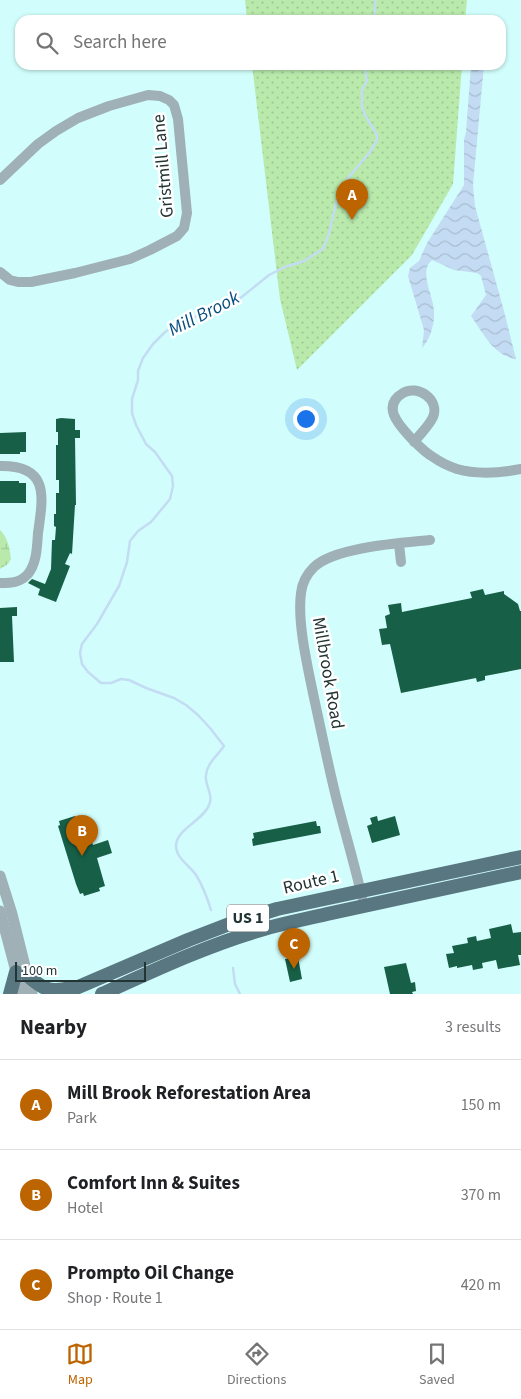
<!DOCTYPE html>
<meta charset="utf-8">
<style>
:root{--surface:#fff;--page:#f6f6f6;--text:#202124;--muted:#757577;--line:#e0e0e0;--accent:#bc6400}
body{margin:0;font-family:"Source Sans 3",sans-serif;background:var(--page);color:var(--text)}
.scale{position:absolute;left:15px;bottom:12px;width:131px;box-sizing:border-box;padding-left:5px;border:2px solid #223433;border-top:0;font-size:14px;line-height:18px;white-space:nowrap;color:#223433;-webkit-text-stroke:4px #fff;paint-order:stroke}
.you{position:absolute;left:305px;top:418px;width:18px;height:18px;margin:-12px;border:4px solid #fff;border-radius:50%;background:#1a73e8;box-shadow:0 0 0 8px #1a73e833}
.badge{display:grid;place-items:center;width:32px;height:32px;border-radius:50%;background:var(--accent);color:#fff;font-size:16px;font-weight:700}
.pin{position:absolute;translate:-50% -41px;filter:drop-shadow(0 1px 2px #0008)}
.pin::after{content:'';position:absolute;top:26px;width:18px;height:15px;background:inherit;clip-path:polygon(0 0,100% 0,50% 100%)}
.list{margin:0;padding:0;list-style:none}
h2{display:flex;justify-content:space-between;align-items:center;height:65px;margin:0;padding:0 20px;font-size:21px}
h2 small{font-size:16px;font-weight:400;color:var(--muted)}
.list li{display:grid;grid-template-columns:32px 1fr auto;gap:15px;align-items:center;box-sizing:border-box;height:90px;padding:0 20px;border-top:1px solid var(--line)}
.list b{display:block;font-size:19px;white-space:nowrap}
.list p{margin:0;font-size:16px;white-space:nowrap;color:var(--muted)}
.list em{font-size:16px;font-style:normal;color:var(--muted)}
.icon{flex:none;width:28px;height:28px;fill:none;stroke:currentColor;stroke-width:2;stroke-linecap:round;stroke-linejoin:round}
.map{position:relative;flex:none;width:521px;height:994px;overflow:hidden}
.search{position:absolute;background:var(--surface);box-shadow:0 1px 4px #0004;left:15px;right:15px;top:15px;height:55px;display:flex;align-items:center;gap:12px;box-sizing:border-box;padding:0 18px;border-radius:15px;color:var(--muted);font-size:19px}
.sheet{height:335px;background:var(--surface)}
nav{display:flex;justify-content:space-around;align-items:center;box-sizing:border-box;height:70px;border-top:1px solid var(--line);background:var(--surface);font-size:14px;color:var(--muted)}
nav a{display:grid;justify-items:center;gap:2px}
nav .on{color:var(--accent)}
.map>svg:first-child{display:block}
.grass{fill:url(#grass-dots)}
.wetland{fill:url(#wetland-marsh)}
.water{fill:url(#water-waves)}
.lines{fill:none;stroke-linecap:round;stroke-linejoin:round}
.stream{stroke:#c4dcf3;stroke-width:2.5}
.building{fill:#176047}
.minor{stroke:#9fb0b6;stroke-width:10}
.tertiary{stroke:#9fb0b6;stroke-width:11}
.primary{stroke:#587781;stroke-width:14}
.labels{text-anchor:middle;dominant-baseline:central;stroke-width:5;stroke-linejoin:round;paint-order:stroke}
.shield{fill:#fff;stroke:#647170;stroke-width:1}
.shield-label{font-size:16px;font-weight:bold;fill:#223433}
.street-label{font-size:18px;fill:#223433;stroke:#fff}
.water-label{font-size:19px;font-style:italic;fill:#084e80;stroke:#fff}
</style>
<div class="map">
<svg width="521" height="994" viewBox="0 0 521 994">
<defs>
<pattern id="grass-dots" width="8" height="8" patternUnits="userSpaceOnUse" patternTransform="scale(1.25)"><rect width="8" height="8" fill="#b9eaac"/><path d="M2 2h.1M6 6h.1" fill="none" stroke="#9fc994" stroke-width="1.8" stroke-linecap="round"/></pattern>
<pattern id="wetland-marsh" width="20" height="14" patternUnits="userSpaceOnUse" patternTransform="scale(1.25)"><rect width="20" height="14" fill="#b9eaac"/><path d="M1 5h8M5 5V1M11 12h8M15 12V8" fill="none" stroke="#9fc994"/></pattern>
<pattern id="water-waves" width="16" height="10" patternUnits="userSpaceOnUse" patternTransform="scale(1.25)"><rect width="16" height="10" fill="#c4dcf3"/><path d="M0 5q4-4 8 0t8 0" fill="none" stroke="#a8bdd1"/></pattern>
</defs>
<rect width="100%" height="100%" fill="#d1fefc"/>
<g class="grass">
<polygon points="245,0 467,0 465,20 247,20"/>
<polygon points="252,65 462,65 453,184 412,255 297,370 280,299"/>
</g>
<path class="wetland" d="M0,530C8,537 10,550 11,559L8,564L0,569Z"/>
<path class="water" d="M471,65H484L473,185L475,206L504,311L516,359C494,356 483,333 471,316L486,295L481,276L477,273L454,270L432,260C418,272 434,296 434,312C435,323 430,340 422,348L424,330L408,276L410,268L419,261L427,243L464,185V140L466,132Z"/>
<g class="lines">
<g class="stream">
<polyline points="373,20 375,12 375,0"/>
<path d="M211,910C207,897 203,886 196,875C190,866 176,858 176,846C176,829 204,820 209,805C214,794 204,785 206,775C207,763 218,755 224,746L210,728L198,715L186,705L174,698L146,688L129,680L121,679L111,683H101L88,672L82,664L80,653L82,644L97,624L119,586L127,562L130,541L138,531L151,522L170,499L173,486L172,476L155,452L146,444L136,425L132,413V399L138,380V371L143,358L153,344L165,332L185,320L205,314L238,300L269,275L285,267L304,261L323,249L329,234L336,203L341,191L348,178L370,152L377,140V135L365,115L362,107V90L367,81L364,65"/>
<polyline points="233,968 235,984 240,994"/>
</g>
</g>
<g class="building">
<polygon points="61,418 75,419 75,430 80,430 80,438 75,438 76,505 75,505 72,554 70,553 65,564 70,566 56,602 38,595 40,589 28,583 32,579 45,584 51,569 52,540 55,540 56,527 54,526 54,514 56,514 56,493 59,493 59,480 56,480 56,445 58,445 58,432 56,432 56,419"/>
<polygon points="26,432 26,452 20,452 20,454 0,454 0,433"/>
<polygon points="0,481 19,481 19,483 26,483 26,503 0,503"/>
<polygon points="483,589 485,595 504,591 504,594 518,604 520,611 521,611 521,669 485,676 485,680 477,682 476,678 401,693 390,644 382,645 379,629 387,628 385,616 390,614 388,605 401,603 402,612 472,598 470,592"/>
<polygon points="17,607 17,616 12,616 14,662 0,662 0,608"/>
<polygon points="75,816 77,820 83,818 93,845 108,840 112,853 97,858 105,886 99,888 100,891 84,896 83,893 80,894 76,884 58,826 60,825 59,821"/>
<polygon points="377,816 378,821 395,816 400,835 372,843 367,826 372,824 370,818"/>
<polygon points="316,821 317,826 320,826 321,833 253,846 252,839 254,838 253,833"/>
<polygon points="511,924 513,933 521,932 521,955 518,955 520,965 498,969 496,960 482,963 483,968 473,970 472,965 457,968 457,966 449,968 446,954 454,953 452,946 468,943 467,938 476,936 477,941 491,938 489,929"/>
<polygon points="298,957 302,979 290,982 285,959"/>
<polygon points="406,963 411,983 415,982 416,991 412,992 413,994 390,994 384,967"/>
</g>
<g class="lines">
<g class="minor">
<polyline points="0,180 38,144 56,131 78,118 109,106 148,95 160,96 169,100 174,105 178,119 187,213 184,228 177,236 150,250 130,259 75,273 31,282 18,282 10,280 0,272"/>
<path d="M414,442C420,434 429,426 433,417C440,400 418,384 403,393C381,406 399,425 410,437C417,444 424,452 433,457C440,462 448,466 457,469C478,475 500,473 521,469"/>
<path d="M0,466C50,465 43,497 38,533C37,546 37,563 28,574C20,583 11,583 0,583"/>
<polyline points="399,544 401,562"/>
<path d="M362,897C355,866 346,836 338,805C329,770 322,734 314,698C308,668 297,623 301,593C302,583 307,574 314,567C335,547 401,543 430,540"/>
</g>
<g class="tertiary">
<polyline points="0,876 12,914 32,994"/>
<polyline points="0,911 22,994"/>
</g>
<g class="primary">
<path d="M27,975C43,989 49,993 70,988"/>
<polyline points="10,994 16,972"/>
<polyline points="62,994 188,940 232,923 277,909 521,857"/>
<path d="M102,994C155,970 208,945 264,929C285,923 306,919 327,914C392,900 456,886 521,872"/>
</g>
</g>
<g class="labels">
<rect class="shield" x="227" y="904.5" width="42" height="27" rx="4"/>
<g class="shield-label">
<text x="248" y="918">US 1</text>
</g>
<g class="street-label">
<text transform="translate(163 166) rotate(-95)">Gristmill Lane</text>
<text transform="translate(328 673) rotate(80)">Millbrook Road</text>
<text transform="translate(311 882) rotate(-13)">Route 1</text>
</g>
<g class="water-label">
<text transform="translate(204 314) rotate(-27)">Mill Brook</text>
</g>
</g>
</svg>
<div class="scale">100 m</div>
<div class="you"></div>
<div class="pin badge" style="left:352px;top:220px">A</div>
<div class="pin badge" style="left:82px;top:856px">B</div>
<div class="pin badge" style="left:294px;top:969px">C</div>
<div class="search"><svg class="icon" aria-label="search" viewBox="0 0 24 24"><circle cx="10" cy="10" r="6"/><path d="M15 15l6 6"/></svg>Search here</div>
</div>
<section class="sheet">
<h2>Nearby<small>3 results</small></h2>
<ul class="list">
<li><span class="badge">A</span><div><b>Mill Brook Reforestation Area</b><p>Park</p></div><em>150 m</em></li>
<li><span class="badge">B</span><div><b>Comfort Inn &amp; Suites</b><p>Hotel</p></div><em>370 m</em></li>
<li><span class="badge">C</span><div><b>Prompto Oil Change</b><p>Shop · Route 1</p></div><em>420 m</em></li>
</ul>
</section>
<nav>
<a class="on"><svg class="icon" aria-label="map" viewBox="0 0 24 24"><path d="M3 6l6-2 6 2 6-2v14l-6 2-6-2-6 2zM9 4v14M15 6v14"/></svg>Map</a>
<a><svg class="icon" aria-label="directions" viewBox="0 0 24 24"><path d="M12 3l9 9-9 9-9-9zM9 14v-3h6M13 9l2 2-2 2"/></svg>Directions</a>
<a><svg class="icon" aria-label="saved" viewBox="0 0 24 24"><path d="M7 4h10v16l-5-4-5 4z"/></svg>Saved</a>
</nav>
